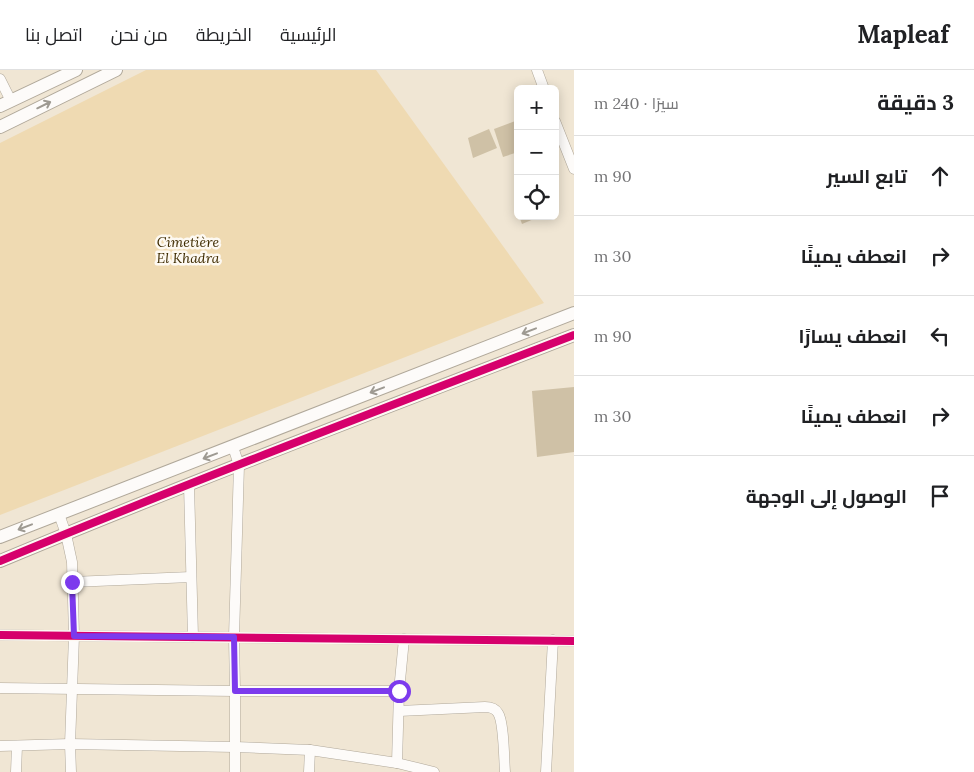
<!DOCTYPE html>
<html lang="ar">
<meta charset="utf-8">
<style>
:root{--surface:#fff;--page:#f6f6f6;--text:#202124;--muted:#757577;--line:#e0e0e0}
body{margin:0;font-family:Lora,Cairo,serif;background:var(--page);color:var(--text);direction:rtl}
.controls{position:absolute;right:15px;top:15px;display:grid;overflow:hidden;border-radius:8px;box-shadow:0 2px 12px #0003}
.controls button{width:45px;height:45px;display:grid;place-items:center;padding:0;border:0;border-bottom:1px solid var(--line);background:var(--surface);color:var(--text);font:25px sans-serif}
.stop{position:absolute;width:15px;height:15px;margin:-11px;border:4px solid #7c3aed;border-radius:50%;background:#fff}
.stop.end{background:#7c3aed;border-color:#fff;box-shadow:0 1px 5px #0008}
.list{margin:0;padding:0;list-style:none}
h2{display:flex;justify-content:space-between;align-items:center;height:65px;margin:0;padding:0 20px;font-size:21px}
h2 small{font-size:16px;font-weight:400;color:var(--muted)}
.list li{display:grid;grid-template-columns:32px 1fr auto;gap:15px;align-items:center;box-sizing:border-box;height:80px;padding:0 20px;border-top:1px solid var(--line)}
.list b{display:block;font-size:19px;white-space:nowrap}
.list em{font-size:16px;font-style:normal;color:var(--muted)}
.icon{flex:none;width:28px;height:28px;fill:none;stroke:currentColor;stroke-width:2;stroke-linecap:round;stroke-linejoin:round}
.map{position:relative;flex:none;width:574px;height:702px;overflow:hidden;direction:ltr}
header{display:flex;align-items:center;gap:30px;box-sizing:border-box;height:70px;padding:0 25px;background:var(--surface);border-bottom:1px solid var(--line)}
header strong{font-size:24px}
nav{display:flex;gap:28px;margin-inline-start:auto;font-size:18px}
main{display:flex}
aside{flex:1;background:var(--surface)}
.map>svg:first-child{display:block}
.green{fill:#efdab2}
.building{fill:#cfc1a6}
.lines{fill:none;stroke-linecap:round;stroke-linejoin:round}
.minor-casing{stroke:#b0a89a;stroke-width:11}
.tertiary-casing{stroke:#b0a89a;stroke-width:14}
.minor{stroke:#fdfbf9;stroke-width:10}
.tertiary{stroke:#fdfbf9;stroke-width:12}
.cycleway-casing{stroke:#fdf9f2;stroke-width:11}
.cycleway{stroke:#d6006c;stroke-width:8}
.oneway{stroke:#9e9a92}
.route{stroke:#7c3aed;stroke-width:6}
.labels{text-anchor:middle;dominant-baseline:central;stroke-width:5;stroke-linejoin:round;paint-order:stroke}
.park-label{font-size:14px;font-style:italic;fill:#3e2b00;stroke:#fdf9f2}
</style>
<header>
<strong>Mapleaf</strong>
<nav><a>الرئيسية</a><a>الخريطة</a><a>من نحن</a><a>اتصل بنا</a></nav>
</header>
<main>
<aside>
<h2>3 دقيقة<small>سيرًا · 240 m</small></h2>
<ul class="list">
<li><svg class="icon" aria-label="ahead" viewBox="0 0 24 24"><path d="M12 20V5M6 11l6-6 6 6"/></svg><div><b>تابع السير</b></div><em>90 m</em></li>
<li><svg class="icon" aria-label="right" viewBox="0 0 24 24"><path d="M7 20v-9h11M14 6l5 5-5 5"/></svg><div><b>انعطف يمينًا</b></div><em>30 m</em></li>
<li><svg class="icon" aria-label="left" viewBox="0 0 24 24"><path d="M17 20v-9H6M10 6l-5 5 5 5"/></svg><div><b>انعطف يسارًا</b></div><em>90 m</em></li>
<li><svg class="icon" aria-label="right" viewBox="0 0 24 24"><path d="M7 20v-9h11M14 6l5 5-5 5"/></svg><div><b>انعطف يمينًا</b></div><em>30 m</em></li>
<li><svg class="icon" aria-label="arrive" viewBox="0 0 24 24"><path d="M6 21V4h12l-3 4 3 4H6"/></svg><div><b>الوصول إلى الوجهة</b></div></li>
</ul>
</aside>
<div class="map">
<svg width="574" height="702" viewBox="0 0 574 702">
<rect width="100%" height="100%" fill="#f0e6d4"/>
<polygon class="green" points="146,0 376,0 544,233 0,445 0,73"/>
<g class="building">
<polygon points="518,50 518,82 503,87 494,59"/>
<polygon points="489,59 497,78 473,88 468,68"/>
<polygon points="519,146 541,146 522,154"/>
<polygon points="574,317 574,382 537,387 532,321"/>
</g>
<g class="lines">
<g class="minor-casing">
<g id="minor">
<polyline points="537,0 544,19"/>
<polyline points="0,9 11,31"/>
<polyline points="555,51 574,99"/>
<polyline points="233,377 239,395 234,567 235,621 235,702"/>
<polyline points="189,415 193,567"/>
<polyline points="59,444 66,464 72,492 74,566 70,674 71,702"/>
<polyline points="72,512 191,507"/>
<polyline points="0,565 574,571"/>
<polyline points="0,618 235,621 399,621"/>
<path d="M399,641L485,637C491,637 495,638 498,643C504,652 504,690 505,702"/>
<polyline points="0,676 70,674 235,677 310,680 397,693 434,702"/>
<polyline points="397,693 399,621 404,569"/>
<polyline points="16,702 17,676"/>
<polyline points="309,702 310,680"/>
<polyline points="546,702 553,570"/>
</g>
</g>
<g class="tertiary-casing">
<g id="tertiary">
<polyline points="0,36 76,0"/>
<polyline points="0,57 116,0"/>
<polyline points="0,467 574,243"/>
<path d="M0,491C190,412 382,339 574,265"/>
</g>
</g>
<use href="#minor" class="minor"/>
<use href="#tertiary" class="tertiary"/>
<g class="cycleway-casing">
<g id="cycleway">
<path d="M0,491C190,412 382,339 574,265"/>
<polyline points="0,565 574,571"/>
</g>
</g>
<use href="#cycleway" class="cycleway"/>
</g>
<defs><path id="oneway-shaft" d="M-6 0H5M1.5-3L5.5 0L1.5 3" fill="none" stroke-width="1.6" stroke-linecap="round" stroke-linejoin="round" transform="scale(1.25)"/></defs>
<g class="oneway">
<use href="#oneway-shaft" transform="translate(44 35) rotate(-26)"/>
<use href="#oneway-shaft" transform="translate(529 261) rotate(159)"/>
<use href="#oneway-shaft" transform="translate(377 320) rotate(159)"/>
<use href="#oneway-shaft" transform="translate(210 386) rotate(159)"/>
<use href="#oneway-shaft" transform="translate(25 457) rotate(159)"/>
</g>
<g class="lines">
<polyline class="route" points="72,512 74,566 234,567 235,621 399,621"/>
</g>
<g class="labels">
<g class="park-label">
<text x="188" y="172">Cimetière<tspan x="188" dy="16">El Khadra</tspan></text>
</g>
</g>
</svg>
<div class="controls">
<button>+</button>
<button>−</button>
<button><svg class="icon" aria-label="locate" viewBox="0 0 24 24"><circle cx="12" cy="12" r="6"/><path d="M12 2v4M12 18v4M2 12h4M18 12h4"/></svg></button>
</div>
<div class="stop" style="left:399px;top:621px"></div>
<div class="stop end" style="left:72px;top:512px"></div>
</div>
</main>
